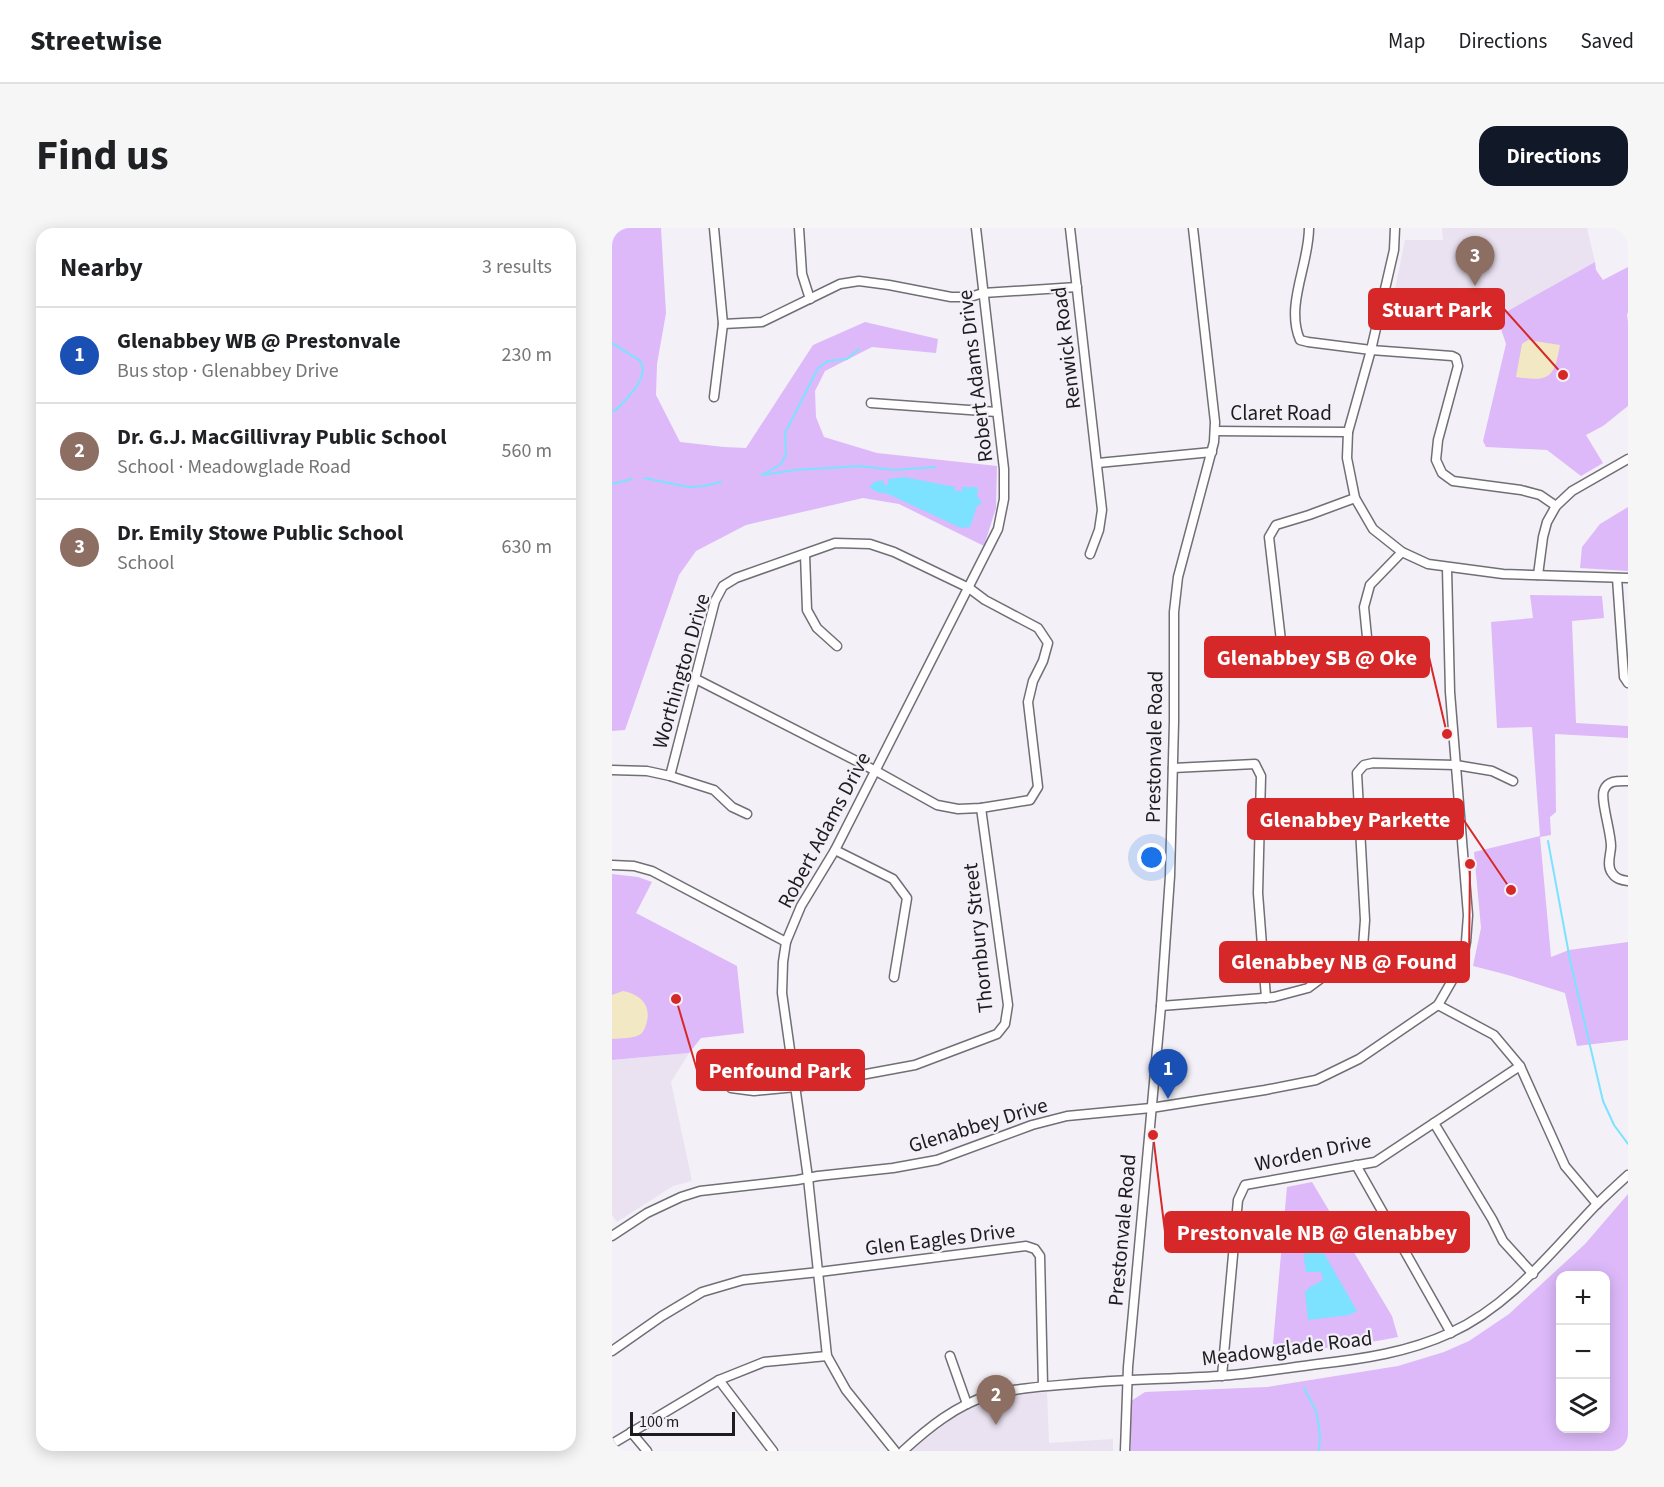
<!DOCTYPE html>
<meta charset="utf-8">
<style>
:root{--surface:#fff;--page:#f6f6f6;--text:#202124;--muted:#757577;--line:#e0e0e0;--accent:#111827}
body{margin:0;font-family:"Source Sans 3",sans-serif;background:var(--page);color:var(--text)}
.controls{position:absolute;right:18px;bottom:18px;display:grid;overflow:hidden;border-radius:12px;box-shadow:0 3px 15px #0003}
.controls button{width:54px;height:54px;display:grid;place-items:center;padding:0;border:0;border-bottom:2px solid var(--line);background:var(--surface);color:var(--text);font:30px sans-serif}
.scale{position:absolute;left:18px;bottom:15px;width:105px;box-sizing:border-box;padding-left:6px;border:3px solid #1d1c1e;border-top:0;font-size:16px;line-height:21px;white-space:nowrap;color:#1d1c1e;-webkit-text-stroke:4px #f4f0f7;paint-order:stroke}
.you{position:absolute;left:540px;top:630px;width:21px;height:21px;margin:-15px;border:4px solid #fff;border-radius:50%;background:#1a73e8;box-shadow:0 0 0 9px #1a73e833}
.badge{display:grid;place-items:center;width:39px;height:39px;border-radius:50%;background:var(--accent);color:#fff;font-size:20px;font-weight:700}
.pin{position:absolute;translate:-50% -50px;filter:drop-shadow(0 2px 3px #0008)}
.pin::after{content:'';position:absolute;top:32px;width:21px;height:18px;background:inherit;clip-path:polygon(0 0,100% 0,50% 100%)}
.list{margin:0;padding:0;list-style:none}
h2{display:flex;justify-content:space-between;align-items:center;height:78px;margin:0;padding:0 24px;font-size:26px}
h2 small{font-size:20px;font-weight:400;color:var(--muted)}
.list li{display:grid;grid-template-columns:39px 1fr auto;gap:18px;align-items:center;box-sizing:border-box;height:96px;padding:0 24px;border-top:2px solid var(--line)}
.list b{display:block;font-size:22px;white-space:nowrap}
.list p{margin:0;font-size:20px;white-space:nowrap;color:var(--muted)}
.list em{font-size:20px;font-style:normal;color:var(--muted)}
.icon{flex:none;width:33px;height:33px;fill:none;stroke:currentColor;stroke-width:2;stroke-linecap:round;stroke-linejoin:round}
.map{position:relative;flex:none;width:1016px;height:1223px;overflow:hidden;border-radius:18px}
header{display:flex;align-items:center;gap:36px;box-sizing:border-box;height:84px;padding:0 30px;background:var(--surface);border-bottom:2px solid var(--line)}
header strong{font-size:28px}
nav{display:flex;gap:33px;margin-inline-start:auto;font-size:21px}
.intro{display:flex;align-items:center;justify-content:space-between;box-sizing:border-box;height:144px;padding:0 36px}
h1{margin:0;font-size:42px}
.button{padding:15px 27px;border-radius:18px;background:var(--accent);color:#fff;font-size:21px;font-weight:700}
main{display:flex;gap:36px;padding:0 36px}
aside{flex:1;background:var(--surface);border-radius:18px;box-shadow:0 3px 15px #0003}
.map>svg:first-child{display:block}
.built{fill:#eae2f1}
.green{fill:#ddb9f9;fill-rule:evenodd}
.sand{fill:#f2e8c3}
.water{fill:#7ce2ff}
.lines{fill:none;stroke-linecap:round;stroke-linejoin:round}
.stream{stroke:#7ce2ff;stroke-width:2}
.minor-casing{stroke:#726e75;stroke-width:11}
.minor{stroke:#fff;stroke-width:8}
.labels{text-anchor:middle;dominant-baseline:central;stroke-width:4.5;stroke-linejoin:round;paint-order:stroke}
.street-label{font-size:21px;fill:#1d1c1e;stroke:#f4f0f7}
.leader{fill:none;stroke:#d62828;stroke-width:2}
.callout-dot{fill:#d62828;stroke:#f4f0f7;stroke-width:2}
.callout{fill:#d62828;stroke:#d62828;stroke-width:2}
.callout-label{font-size:22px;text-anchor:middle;font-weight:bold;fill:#fff}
</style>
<header>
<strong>Streetwise</strong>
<nav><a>Map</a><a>Directions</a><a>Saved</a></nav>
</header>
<div class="intro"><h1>Find us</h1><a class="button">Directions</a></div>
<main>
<aside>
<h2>Nearby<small>3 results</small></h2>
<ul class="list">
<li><span class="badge" style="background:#1a4fb4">1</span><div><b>Glenabbey WB @ Prestonvale</b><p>Bus stop · Glenabbey Drive</p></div><em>230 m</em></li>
<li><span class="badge" style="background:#8d6e63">2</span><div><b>Dr. G.J. MacGillivray Public School</b><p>School · Meadowglade Road</p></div><em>560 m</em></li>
<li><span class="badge" style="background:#8d6e63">3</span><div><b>Dr. Emily Stowe Public School</b><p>School</p></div><em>630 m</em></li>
</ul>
</aside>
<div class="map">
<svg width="1016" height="1223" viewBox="0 0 1016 1223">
<rect width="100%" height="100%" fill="#f4f0f7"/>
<g class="built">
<polygon points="830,0 975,0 983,34 885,89 779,81 793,12 831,12"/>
<polygon points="77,825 59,854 80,953 61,958 5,994 0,987 0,832"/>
<polygon points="435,1164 437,1215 501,1211 501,1223 299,1223 344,1187 374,1174 403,1167"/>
</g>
<g class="green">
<polygon points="0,0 49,0 54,85 45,136 44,167 68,214 112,219 134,220 201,117 253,94 326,111 324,125 260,119 213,143 203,163 204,189 212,209 265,225 385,238 384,280 372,318 287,276 251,270 134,297 84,323 67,347 13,502 0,503"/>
<polygon points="983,34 984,42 991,52 1016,39 1016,84 1015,87 1016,94 1016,178 991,198 974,207 991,235 969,248 935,222 874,219 871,213 894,116 885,89"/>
<polygon points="1016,279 1016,343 968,340 970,319 988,296"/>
<polygon points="918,367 990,368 992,390 960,393 964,495 1016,498 1016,510 943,506 944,584 938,589 939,607 928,609 939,729 957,722 1016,714 1016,812 965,818 953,765 896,747 861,738 869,700 862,624 928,608 920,499 885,500 879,394 921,390"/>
<polygon points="0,646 26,649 40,654 24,685 125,738 132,805 89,810 77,825 0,832"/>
<polygon points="700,954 780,1088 786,1109 765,1113 660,1127 675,959"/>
<path d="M1016,966V1223H519V1173L533,1164L655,1159L786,1138L832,1124L857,1113L897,1086L973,1016ZM948,1048H993V1200H948Z"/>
</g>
<g class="sand">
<path d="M916,112L948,117C942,150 938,154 904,149L910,116Z"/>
<path d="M11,763C27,766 39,776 35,793C34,798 32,803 29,806C22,811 8,810 0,811V767Z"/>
</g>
<g class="water">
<polygon points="292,249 343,259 343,263 350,263 350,259 366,259 365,268 370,275 365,278 358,299 349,300 276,266 265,264 257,259 262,254 271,252 272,257 276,257 276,251"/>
<polygon points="696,1002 709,1020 745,1083 737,1087 696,1092 693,1064 698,1059 711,1052 709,1044 694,1044 692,1031"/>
</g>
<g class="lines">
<g class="stream">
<path d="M0,115C5,119 25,130 28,133C39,149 14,171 4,182L0,183"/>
<polyline points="152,246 169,236 174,226 173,205 206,140 216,133 235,131 247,121"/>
<polyline points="150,247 183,242 248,238 282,242 323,239"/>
<polyline points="32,250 77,259 92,258 109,254"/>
<polyline points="0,256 20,251"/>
<polyline points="936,613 958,732 991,873 1002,897 1016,916"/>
<polyline points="692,1160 704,1183 708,1205 707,1223"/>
</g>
<g class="minor-casing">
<g id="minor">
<polyline points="187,0 190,46 198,71"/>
<polyline points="458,0 490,282 487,302 478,326"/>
<path d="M697,0C697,37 673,77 688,112L696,114L759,122L840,128L844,130L846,138L826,212L824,232L830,245L841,253L909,262L928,267L944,278"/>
<polyline points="783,0 782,22 759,122 736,204 735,230 743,270 761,301 790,324 816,336 891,346 1016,350"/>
<polyline points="111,96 150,94 228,56 247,53 277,57 339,69 358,69 371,65 465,59"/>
<polyline points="102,169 111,96 102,0"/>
<polyline points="259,175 385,184"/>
<polyline points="603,203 736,204"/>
<polyline points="486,235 600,224"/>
<polyline points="743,270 697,287 664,297 657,309 671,430 679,440 732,444 747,443 755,432 756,419 752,379 758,357 790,324"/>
<polyline points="193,326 195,382 205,400 225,418"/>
<polyline points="926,347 931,309 935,294 944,278 960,263 1016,231"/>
<polyline points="1005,350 1012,449 1016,455"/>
<polyline points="561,540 643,536 649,548 646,665 654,770"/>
<polyline points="0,542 35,543 58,548 102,562 120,579 135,586"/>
<polyline points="58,548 103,373 111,358 124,350 223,315 258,316 282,324 357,360 373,372 426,400 436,415 431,433 421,453 416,474 426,559 418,572 369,580 346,581 325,577 264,543 82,450"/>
<path d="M1016,553C1006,553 996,552 992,562C988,571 999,604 999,618C999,626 994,637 1000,645C1004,651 1009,652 1016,653"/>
<polyline points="223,622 281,651 295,670 282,749"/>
<polyline points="0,637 22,638 40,643 174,714"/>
<polyline points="826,777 882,807 908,838 953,938 985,976"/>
<polyline points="549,778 662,769 696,760 751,719 753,692 745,545 752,537 761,535 844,537 880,543 901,553"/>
<polyline points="119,860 142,863 184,859 303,837 385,806 393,796 396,777 369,580"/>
<polyline points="822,895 880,991 891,1013 921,1046"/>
<polyline points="744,937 839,1105"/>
<polyline points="0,1008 35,985 69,969 88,963 185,952 206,948 281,940 325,932 420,897 455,888 539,880 653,862 704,852 747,831 826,777 849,737 854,714 856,687 838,464 835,340"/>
<polyline points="0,1123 50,1088 90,1064 131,1052 207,1044 414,1018 423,1021 428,1028 431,1158"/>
<polyline points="338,1128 355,1176"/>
<polyline points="610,1148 626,972 633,957 763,934 908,838"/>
<polyline points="107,1152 161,1223"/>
<polyline points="19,1204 35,1223"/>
<polyline points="0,1216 107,1152 152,1134 215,1128"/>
<polyline points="283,1223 234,1162 215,1128 196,950 170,765 171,734 174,714 189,678 223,622 386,301 392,271 392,241 364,0"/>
<path d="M291,1223C316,1200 344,1177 378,1167C408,1159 441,1158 472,1155C517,1151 562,1151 607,1148C640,1146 674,1140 706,1136C751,1131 797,1124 838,1105C898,1078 939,1024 983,978C994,967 1005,957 1016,947"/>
<polyline points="513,1223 516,1139 549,778 558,648 562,494 562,384 566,349 602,214 603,194 581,0"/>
</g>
</g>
<use href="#minor" class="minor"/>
</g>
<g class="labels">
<g class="street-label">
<text transform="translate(454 120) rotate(-97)">Renwick Road</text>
<text transform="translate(363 148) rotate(-97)">Robert Adams Drive</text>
<text x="669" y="185">Claret Road</text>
<text transform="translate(69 443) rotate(-74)">Worthington Drive</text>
<text transform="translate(542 519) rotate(-89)">Prestonvale Road</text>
<text transform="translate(212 602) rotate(-62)">Robert Adams Drive</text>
<text transform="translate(366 710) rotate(-96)">Thornbury Street</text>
<text transform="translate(366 897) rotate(-17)">Glenabbey Drive</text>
<text transform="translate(701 924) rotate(-12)">Worden Drive</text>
<text transform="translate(510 1002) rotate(-85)">Prestonvale Road</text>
<text transform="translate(328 1011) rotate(-7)">Glen Eagles Drive</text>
<text transform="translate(675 1120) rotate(-7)">Meadowglade Road</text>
</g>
</g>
<path class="leader" d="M951 147L892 81M835 506L817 429M899 662L851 591M858 636L857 734M64 771L85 842M541 907L553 1004"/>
<g class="callout-dot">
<circle cx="951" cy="147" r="6"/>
<circle cx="835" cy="506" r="6"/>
<circle cx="899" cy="662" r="6"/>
<circle cx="858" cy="636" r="6"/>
<circle cx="64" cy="771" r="6"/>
<circle cx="541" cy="907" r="6"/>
</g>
<g class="callout">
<rect x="757" y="61" width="135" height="40" rx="6"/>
<rect x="593" y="409" width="224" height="40" rx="6"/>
<rect x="636" y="571" width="215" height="40" rx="6"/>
<rect x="608" y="714" width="249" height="40" rx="6"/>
<rect x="85" y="822" width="167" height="40" rx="6"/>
<rect x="553" y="984" width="304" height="40" rx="6"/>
</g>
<g class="callout-label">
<text x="825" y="89">Stuart Park</text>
<text x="705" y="437">Glenabbey SB @ Oke</text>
<text x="743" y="599">Glenabbey Parkette</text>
<text x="732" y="741">Glenabbey NB @ Found</text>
<text x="168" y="850">Penfound Park</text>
<text x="705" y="1012">Prestonvale NB @ Glenabbey</text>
</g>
</svg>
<div class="controls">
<button>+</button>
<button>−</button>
<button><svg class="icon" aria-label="layers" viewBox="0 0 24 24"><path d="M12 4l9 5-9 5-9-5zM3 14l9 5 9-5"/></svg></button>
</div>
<div class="scale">100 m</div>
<div class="you"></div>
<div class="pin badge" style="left:556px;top:871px;background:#1a4fb4">1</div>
<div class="pin badge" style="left:384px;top:1197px;background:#8d6e63">2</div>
<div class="pin badge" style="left:863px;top:58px;background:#8d6e63">3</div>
</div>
</main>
